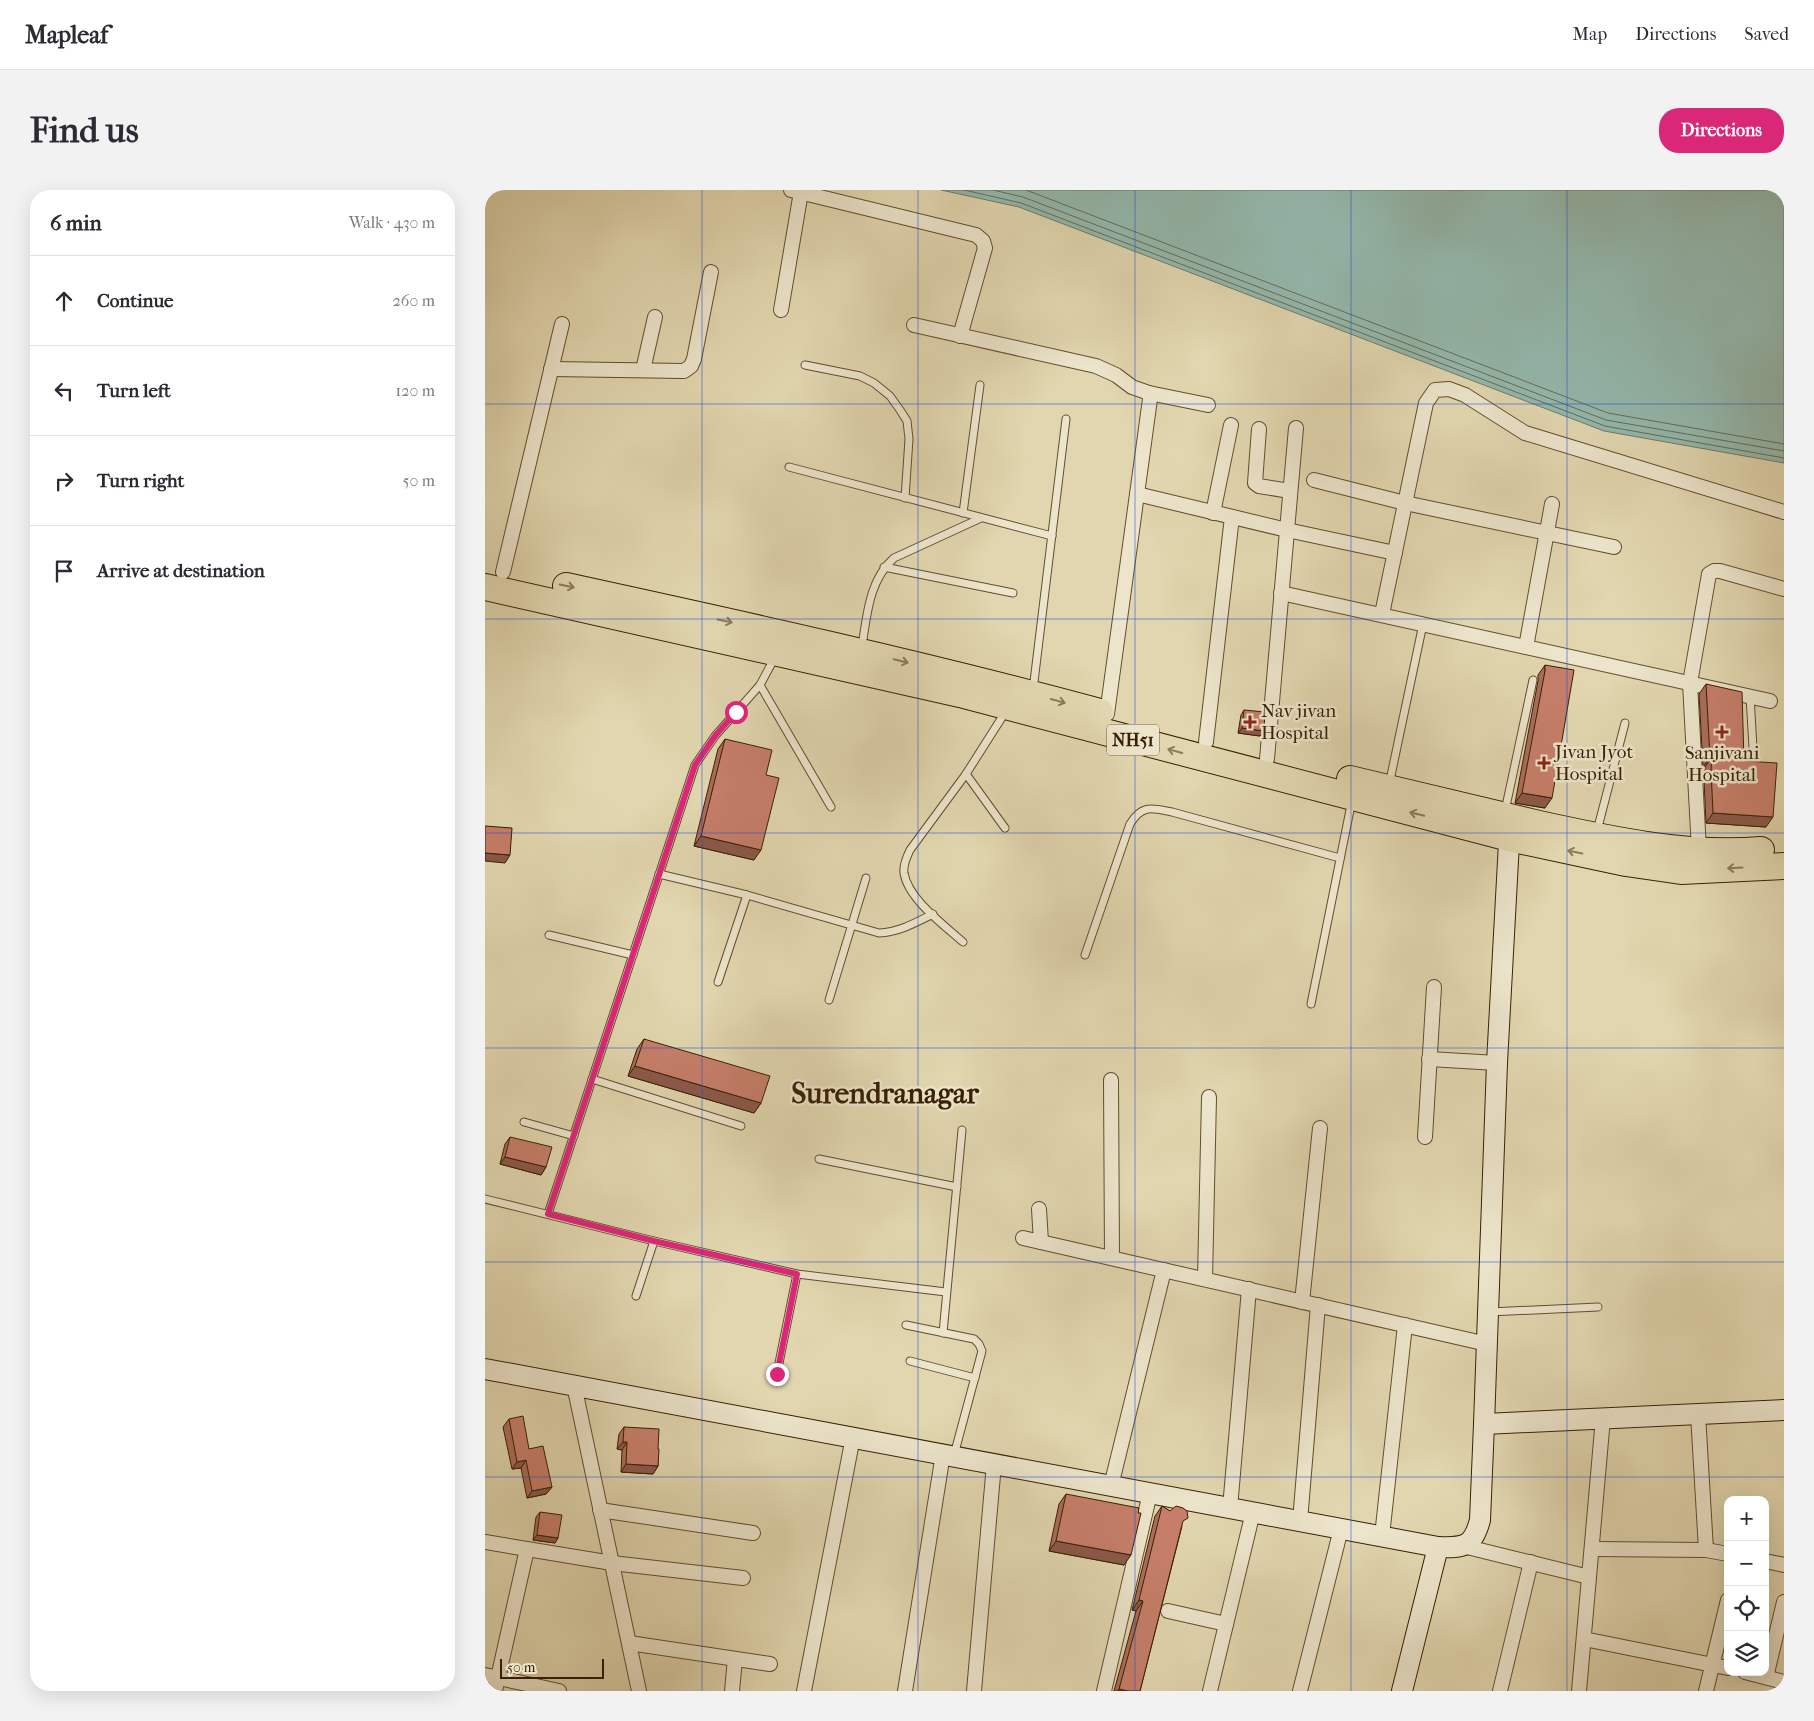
<!DOCTYPE html>
<meta charset="utf-8">
<style>
:root{--surface:#fff;--page:#f2f2f3;--text:#2b2b33;--muted:#7c7c81;--line:#e1e1e2;--accent:#db2777}
body{margin:0;font-family:"IM FELL French Canon",serif;background:var(--page);color:var(--text)}
.controls{position:absolute;right:15px;bottom:15px;display:grid;overflow:hidden;border-radius:10px;box-shadow:0 5px 20px #0002}
.controls button{width:45px;height:45px;display:grid;place-items:center;padding:0;border:0;border-bottom:1px solid var(--line);background:var(--surface);color:var(--text);font:25px sans-serif}
.scale{position:absolute;left:15px;bottom:12px;width:104px;box-sizing:border-box;padding-left:5px;border:2px solid #382001;border-top:0;font-size:14px;line-height:18px;white-space:nowrap;color:#382001;-webkit-text-stroke:4px #ece4cb;paint-order:stroke}
.stop{position:absolute;width:15px;height:15px;margin:-11px;border:4px solid #db2777;border-radius:50%;background:#fff}
.stop.end{background:#db2777;border-color:#fff;box-shadow:0 1px 5px #0008}
.list{margin:0;padding:0;list-style:none}
h2{display:flex;justify-content:space-between;align-items:center;height:65px;margin:0;padding:0 20px;font-size:21px}
h2 small{font-size:16px;font-weight:400;color:var(--muted)}
.list li{display:grid;grid-template-columns:32px 1fr auto;gap:15px;align-items:center;box-sizing:border-box;height:90px;padding:0 20px;border-top:1px solid var(--line)}
.list b{display:block;font-size:19px;white-space:nowrap}
.list em{font-size:16px;font-style:normal;color:var(--muted)}
.icon{flex:none;width:28px;height:28px;fill:none;stroke:currentColor;stroke-width:2;stroke-linecap:round;stroke-linejoin:round}
.map{position:relative;flex:none;width:1299px;height:1501px;overflow:hidden;border-radius:20px}
header{display:flex;align-items:center;gap:30px;box-sizing:border-box;height:70px;padding:0 25px;background:var(--surface);border-bottom:1px solid var(--line)}
header strong{font-size:24px}
nav{display:flex;gap:28px;margin-inline-start:auto;font-size:18px}
.intro{display:flex;align-items:center;justify-content:space-between;box-sizing:border-box;height:120px;padding:0 30px}
h1{margin:0;font-size:35px}
.button{padding:12px 22px;border-radius:20px;background:var(--accent);color:#fff;font-size:18px;font-weight:700}
main{display:flex;gap:30px;padding:0 30px}
aside{flex:1;background:var(--surface);border-radius:20px;box-shadow:0 5px 20px #0002}
.map>svg:first-child{display:block}
.water{fill:#94b9ae;stroke:#6f7c69}
.lines{fill:none;stroke-linecap:round;stroke-linejoin:round}
.shore{stroke:#666c58;stroke-width:1}
.lane-casing{stroke:#624e2c;stroke-width:9}
.street-casing{stroke:#624e2c;stroke-width:16}
.secondary-casing{stroke:#382001;stroke-width:22}
.highway-casing{stroke:#382001;stroke-width:28}
.lane{stroke:#ece4cb;stroke-width:7}
.street{stroke:#ece4cb;stroke-width:14}
.secondary{stroke:#ece4cb;stroke-width:20}
.highway{stroke:#e1d6af;stroke-width:26}
.wall{fill:#aa6c5b;stroke:#382001}
.shaded-wall{fill:#8b584a;stroke:#382001}
.building{fill:#c67e6a;stroke:#382001}
.oneway{stroke:#8c7b58}
.route{stroke:#db2777;stroke-width:6}
.grid{fill:none;stroke:#1d4ed8;stroke-width:1;stroke-opacity:0.55}
.poi-dot{fill:#8f2418;stroke:#ece4cb;stroke-width:2}
.labels{text-anchor:middle;dominant-baseline:central;stroke-width:5;stroke-linejoin:round;paint-order:stroke}
.shield{fill:#ece4cb;stroke:#6e5b3e;stroke-width:1}
.shield-label{font-size:18px;font-weight:bold;fill:#382001}
.poi-label{font-size:19px;fill:#382001;stroke:#ece4cb;text-anchor:start}
.town-label{font-size:29px;font-weight:bold;fill:#382001;stroke:#ece4cb}
</style>
<header>
<strong>Mapleaf</strong>
<nav><a>Map</a><a>Directions</a><a>Saved</a></nav>
</header>
<div class="intro"><h1>Find us</h1><a class="button">Directions</a></div>
<main>
<aside>
<h2>6 min<small>Walk · 430 m</small></h2>
<ul class="list">
<li><svg class="icon" aria-label="ahead" viewBox="0 0 24 24"><path d="M12 20V5M6 11l6-6 6 6"/></svg><div><b>Continue</b></div><em>260 m</em></li>
<li><svg class="icon" aria-label="left" viewBox="0 0 24 24"><path d="M17 20v-9H6M10 6l-5 5 5 5"/></svg><div><b>Turn left</b></div><em>120 m</em></li>
<li><svg class="icon" aria-label="right" viewBox="0 0 24 24"><path d="M7 20v-9h11M14 6l5 5-5 5"/></svg><div><b>Turn right</b></div><em>50 m</em></li>
<li><svg class="icon" aria-label="arrive" viewBox="0 0 24 24"><path d="M6 21V4h12l-3 4 3 4H6"/></svg><div><b>Arrive at destination</b></div></li>
</ul>
</aside>
<div class="map">
<svg width="1299" height="1501" viewBox="0 0 1299 1501">
<rect width="100%" height="100%" fill="#e1d6af"/>
<filter id="stains"><feTurbulence type="fractalNoise" baseFrequency=".004" numOctaves="4"/><feColorMatrix values="0 0 0 0 .2 0 0 0 0 .09 0 0 0 0 .02 0 0 0 .5 -.17"/></filter>
<radialGradient id="worn" r=".72"><stop offset=".6" stop-color="#630" stop-opacity="0"/><stop offset="1" stop-color="#630" stop-opacity=".3"/></radialGradient>
<polygon class="water" points="456,0 1299,0 1299,273 1119,241 534,17"/>
<g class="lines">
<g class="shore">
<polyline points="479,0 536,13 1120,236 1299,268"/>
<polyline points="508,0 538,7 1121,230 1299,261"/>
<polyline points="541,0 1123,223 1299,254"/>
</g>
<g class="lane-casing">
<g id="lane">
<polyline points="320,175 375,186 389,193 405,206 415,220 422,231 424,249 420,308"/>
<polyline points="304,277 567,346"/>
<polyline points="478,323 495,195"/>
<polyline points="399,377 528,403"/>
<path d="M377,456C382,425 384,390 409,368L496,328"/>
<polyline points="275,495 346,617"/>
<polyline points="548,500 581,229"/>
<polyline points="1265,506 1269,575"/>
<polyline points="481,584 520,638"/>
<polyline points="904,595 938,434"/>
<polyline points="1020,621 1048,490"/>
<polyline points="1112,641 1140,533"/>
<path d="M174,684L262,705L394,743C414,742 430,733 448,724"/>
<polyline points="64,745 148,765"/>
<path d="M478,752C459,735 423,709 419,683C418,675 421,668 425,660L481,584L521,521"/>
<path d="M600,765L645,634C657,614 667,618 687,622L855,668"/>
<polyline points="233,792 262,705"/>
<polyline points="344,810 381,688"/>
<polyline points="826,814 867,610"/>
<polyline points="107,889 256,936"/>
<polyline points="39,932 89,946"/>
<polyline points="334,969 472,997"/>
<polyline points="0,1009 169,1051 312,1084 461,1102"/>
<polyline points="63,1024 210,575 230,546 275,495 290,467"/>
<polyline points="151,1106 169,1051"/>
<polyline points="1004,1122 1113,1117"/>
<polyline points="421,1135 489,1149 494,1154 497,1161 469,1265"/>
<polyline points="458,1143 477,940"/>
<polyline points="425,1171 490,1188"/>
<polyline points="292,1183 312,1084"/>
</g>
</g>
<g class="street-casing">
<g id="street">
<polyline points="306,0 491,45 498,51 500,58 475,146"/>
<polyline points="296,120 316,2"/>
<polyline points="429,135 611,176 631,185 647,197 664,203 665,209 622,524"/>
<polyline points="66,179 199,181 206,176 209,169 226,82"/>
<polyline points="158,180 170,127"/>
<polyline points="664,203 723,215"/>
<polyline points="774,239 770,293 774,296 805,301"/>
<polyline points="829,290 920,313 1129,357"/>
<polyline points="652,304 802,340 910,363"/>
<polyline points="728,323 746,235"/>
<polyline points="18,382 77,134"/>
<polyline points="796,403 1285,511"/>
<polyline points="897,424 941,213 950,200 964,199 980,205 1040,243 1299,322"/>
<polyline points="1041,457 1067,314"/>
<polyline points="721,552 747,327"/>
<polyline points="782,569 811,238"/>
<polyline points="1214,660 1205,493 1224,384 1229,381 1235,381 1299,399"/>
<polyline points="944,869 1012,873"/>
<polyline points="626,890 627,1068"/>
<polyline points="940,947 949,797"/>
<polyline points="554,1019 556,1052"/>
<polyline points="538,1048 1002,1154"/>
<polyline points="720,1089 724,907"/>
<polyline points="817,1112 835,938"/>
<polyline points="89,1195 154,1501"/>
<polyline points="1213,1224 1221,1360"/>
<polyline points="626,1296 679,1080"/>
<polyline points="745,1318 764,1099"/>
<polyline points="115,1320 268,1343"/>
<polyline points="815,1331 833,1115"/>
<polyline points="897,1346 920,1135"/>
<polyline points="0,1352 127,1373 258,1388"/>
<polyline points="978,1356 1104,1387"/>
<polyline points="1107,1359 1221,1360 1243,1364"/>
<polyline points="1280,1371 1299,1375"/>
<polyline points="683,1421 741,1434"/>
<polyline points="1099,1449 1243,1478"/>
<polyline points="144,1453 285,1474"/>
<polyline points="1260,1482 1299,1492"/>
<polyline points="0,1485 74,1501"/>
<polyline points="1281,1487 1299,1412"/>
<polyline points="10,1501 42,1359"/>
<polyline points="247,1501 250,1469"/>
<polyline points="319,1501 368,1247"/>
<polyline points="420,1501 458,1264"/>
<polyline points="489,1501 509,1274"/>
<polyline points="619,1501 665,1303"/>
<polyline points="725,1501 768,1322"/>
<polyline points="815,1501 856,1339"/>
<polyline points="1015,1501 1046,1372"/>
<polyline points="1094,1501 1118,1228"/>
<polyline points="1221,1501 1243,1410"/>
</g>
</g>
<g class="secondary-casing">
<g id="secondary">
<path d="M0,1179L953,1357C979,1358 988,1357 995,1330L999,1234L1012,873L1025,634"/>
<polyline points="999,1234 1299,1220"/>
<polyline points="917,1501 953,1357"/>
</g>
</g>
<g class="highway-casing">
<g id="highway">
<path d="M81,396C260,435 438,474 615,522"/>
<polyline points="0,397 475,504 1024,648 1141,673 1196,681 1299,676"/>
<path d="M865,589C928,604 991,619 1054,634C1127,650 1201,666 1276,660"/>
</g>
</g>
<use href="#lane" class="lane"/>
<use href="#street" class="street"/>
<use href="#secondary" class="secondary"/>
<use href="#highway" class="highway"/>
</g>
<g class="wall">
<polygon points="1060,475 1060,618 1030,613 1053,491 1053,485"/>
<polygon points="1221,494 1259,571 1281,637 1221,633 1219,590 1220,577 1218,577 1214,504"/>
<polygon points="759,520 775,546 753,543 756,525"/>
<polygon points="240,549 281,585 269,670 209,656 233,559"/>
<polygon points="159,849 276,913 269,923 143,886 152,859"/>
<polygon points="25,947 61,977 56,985 15,974 20,954"/>
<polygon points="24,1229 44,1259 67,1297 61,1304 42,1308 36,1278 27,1279 18,1237"/>
<polygon points="139,1237 173,1259 173,1276 168,1284 136,1282 137,1260 132,1259 134,1244"/>
<polygon points="581,1304 639,1375 564,1361 574,1314"/>
<polygon points="677,1316 685,1321 697,1336 655,1501 629,1501 651,1421 647,1420 670,1326"/>
<polygon points="55,1322 73,1348 70,1353 48,1350 51,1327"/>
</g>
<g class="shaded-wall">
<polygon points="757,538 779,541 775,546 753,543"/>
<polygon points="1225,567 1227,567 1220,577 1218,577"/>
<polygon points="1037,603 1067,608 1060,618 1030,613"/>
<polygon points="1228,623 1288,627 1281,637 1221,633"/>
<polygon points="216,646 276,660 269,670 209,656"/>
<polygon points="0,663 25,665 20,673 0,671"/>
<polygon points="150,876 276,913 269,923 143,886"/>
<polygon points="20,967 61,977 56,985 15,974"/>
<polygon points="138,1252 142,1252 137,1260 132,1259"/>
<polygon points="41,1270 36,1278 27,1279 32,1272"/>
<polygon points="141,1274 173,1276 168,1284 136,1282"/>
<polygon points="67,1297 61,1304 42,1308 47,1301"/>
<polygon points="52,1345 73,1348 70,1353 48,1350"/>
<polygon points="571,1351 646,1365 639,1375 564,1361"/>
<polygon points="654,1410 658,1411 651,1421 647,1420"/>
<polygon points="634,1499 643,1501 633,1501"/>
</g>
<g class="building">
<polygon points="1060,475 1089,480 1067,608 1037,603 1060,481"/>
<polygon points="1221,494 1257,502 1259,571 1292,573 1288,627 1228,623 1226,580 1227,567 1225,567"/>
<polygon points="759,520 780,522 779,541 757,538"/>
<polygon points="240,549 287,560 281,585 294,588 276,660 216,646"/>
<polygon points="0,636 27,638 25,665 0,663"/>
<polygon points="159,849 285,886 276,913 150,876"/>
<polygon points="25,947 67,957 61,977 20,967"/>
<polygon points="38,1226 44,1259 58,1256 67,1297 47,1301 41,1270 32,1272 24,1229"/>
<polygon points="139,1237 174,1239 173,1259 174,1259 173,1276 141,1274 142,1252 138,1252"/>
<polygon points="581,1304 654,1318 653,1323 656,1323 646,1365 571,1351"/>
<polygon points="677,1316 685,1321 691,1316 698,1318 702,1321 703,1328 698,1331 655,1501 643,1501 634,1499 658,1411 654,1410"/>
<polygon points="55,1322 77,1325 73,1348 52,1345"/>
</g>
<defs><path id="oneway-shaft" d="M-6 0H5M1.5-3L5.5 0L1.5 3" fill="none" stroke-width="1.6" stroke-linecap="round" stroke-linejoin="round" transform="scale(1.25)"/></defs>
<g class="oneway">
<use href="#oneway-shaft" transform="translate(82 396) rotate(12)"/>
<use href="#oneway-shaft" transform="translate(240 431) rotate(12)"/>
<use href="#oneway-shaft" transform="translate(416 471) rotate(13)"/>
<use href="#oneway-shaft" transform="translate(573 511) rotate(15)"/>
<use href="#oneway-shaft" transform="translate(690 561) rotate(-165)"/>
<use href="#oneway-shaft" transform="translate(932 624) rotate(-166)"/>
<use href="#oneway-shaft" transform="translate(1090 662) rotate(-168)"/>
<use href="#oneway-shaft" transform="translate(1250 678) rotate(177)"/>
</g>
<g class="lines">
<polyline class="route" points="251,522 230,546 210,575 63,1024 169,1051 312,1084 292,1184"/>
</g>
<path class="grid" d="M217,0V1501M433,0V1501M650,0V1501M866,0V1501M1082,0V1501M0,214H1299M0,429H1299M0,643H1299M0,858H1299M0,1072H1299M0,1287H1299"/>
<g class="poi-dot">
<path d="M762.5 524.5h5v5h5v5h-5v5h-5v-5h-5v-5h5z"/>
<path d="M1234.5 534.5h5v5h5v5h-5v5h-5v-5h-5v-5h5z"/>
<path d="M1056.5 565.5h5v5h5v5h-5v5h-5v-5h-5v-5h5z"/>
</g>
<g class="labels">
<rect class="shield" x="622" y="534.5" width="52" height="31" rx="4"/>
<g class="shield-label">
<text x="648" y="550">NH51</text>
</g>
<g class="poi-label">
<text x="776" y="521">Nav jivan<tspan x="776" dy="22">Hospital</tspan></text>
<text x="1070" y="562">Jivan Jyot<tspan x="1070" dy="22">Hospital</tspan></text>
<text x="1237" y="563" text-anchor="middle">Sanjivani<tspan x="1237" dy="22">Hospital</tspan></text>
</g>
<g class="town-label">
<text x="400" y="904">Surendranagar</text>
</g>
</g>
<rect width="100%" height="100%" filter="url(#stains)"/>
<rect width="100%" height="100%" fill="url(#worn)"/>
</svg>
<div class="controls">
<button>+</button>
<button>−</button>
<button><svg class="icon" aria-label="locate" viewBox="0 0 24 24"><circle cx="12" cy="12" r="6"/><path d="M12 2v4M12 18v4M2 12h4M18 12h4"/></svg></button>
<button><svg class="icon" aria-label="layers" viewBox="0 0 24 24"><path d="M12 4l9 5-9 5-9-5zM3 14l9 5 9-5"/></svg></button>
</div>
<div class="scale">50 m</div>
<div class="stop" style="left:251px;top:522px"></div>
<div class="stop end" style="left:292px;top:1184px"></div>
</div>
</main>
